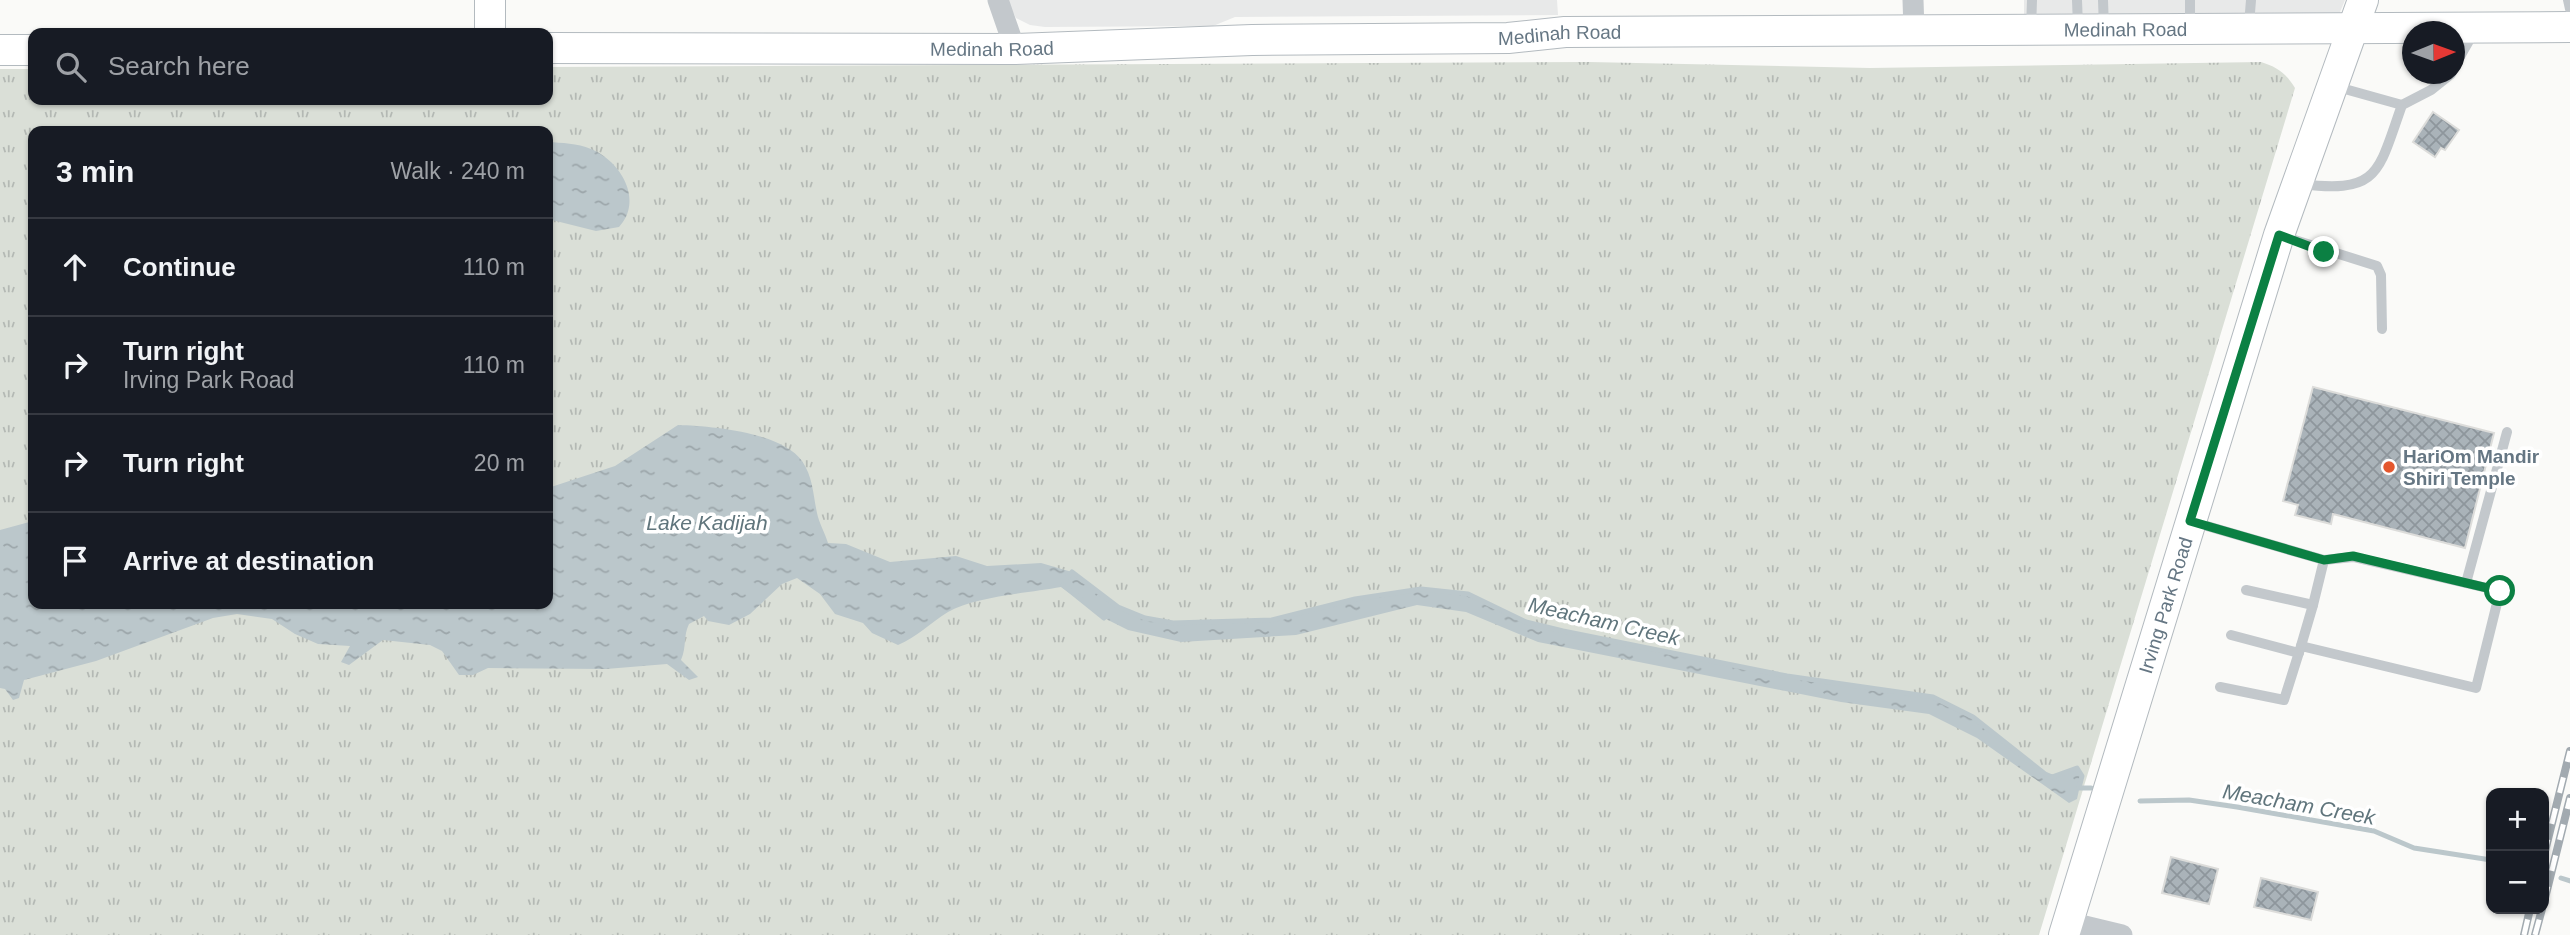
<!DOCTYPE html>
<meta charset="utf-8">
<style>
:root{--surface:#171b24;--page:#20242c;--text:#f1f3f6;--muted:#9ea1a6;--line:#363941}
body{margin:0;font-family:Helvetica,sans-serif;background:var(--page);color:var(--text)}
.controls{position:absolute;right:21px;bottom:21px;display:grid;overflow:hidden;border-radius:14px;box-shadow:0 2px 5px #0004}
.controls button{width:63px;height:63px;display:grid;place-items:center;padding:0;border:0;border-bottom:2px solid var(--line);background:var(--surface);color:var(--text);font:35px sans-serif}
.compass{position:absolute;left:2402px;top:21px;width:63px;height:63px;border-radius:50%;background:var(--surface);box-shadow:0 2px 5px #0004;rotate:89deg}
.stop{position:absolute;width:21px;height:21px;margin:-16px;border:5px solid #0b8043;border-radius:50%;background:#fff}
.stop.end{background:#0b8043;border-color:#fff;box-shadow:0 2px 7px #0008}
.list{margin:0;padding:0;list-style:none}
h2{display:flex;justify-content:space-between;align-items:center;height:91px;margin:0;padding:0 28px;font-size:30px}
h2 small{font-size:23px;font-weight:400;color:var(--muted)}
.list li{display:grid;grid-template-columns:46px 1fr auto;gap:21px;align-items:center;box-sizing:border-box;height:98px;padding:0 28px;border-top:2px solid var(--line)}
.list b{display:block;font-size:26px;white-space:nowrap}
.list p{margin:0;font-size:23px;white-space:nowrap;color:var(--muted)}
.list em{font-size:23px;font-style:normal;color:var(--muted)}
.icon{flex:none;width:38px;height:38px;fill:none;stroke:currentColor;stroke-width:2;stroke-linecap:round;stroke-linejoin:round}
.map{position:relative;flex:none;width:2570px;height:935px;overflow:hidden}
.search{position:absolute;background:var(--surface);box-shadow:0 2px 5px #0004;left:28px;top:28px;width:525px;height:77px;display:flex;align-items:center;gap:18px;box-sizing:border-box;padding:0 24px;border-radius:14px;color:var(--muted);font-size:26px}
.panel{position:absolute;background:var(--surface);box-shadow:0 2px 5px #0004;left:28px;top:126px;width:525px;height:483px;border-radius:14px}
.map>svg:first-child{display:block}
.built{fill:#e8e9e9}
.grass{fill:url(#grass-tufts);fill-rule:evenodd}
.water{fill:url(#water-ripples)}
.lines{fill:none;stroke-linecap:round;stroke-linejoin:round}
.stream{stroke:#bbc7cb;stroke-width:5}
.building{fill:url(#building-cross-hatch);stroke:#dcdcda;stroke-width:2}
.secondary-casing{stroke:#b3babf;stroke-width:32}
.lane{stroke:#c3c8cc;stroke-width:10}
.street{stroke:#c3c8cc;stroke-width:21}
.secondary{stroke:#fff;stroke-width:30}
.rail-casing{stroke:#a2aab0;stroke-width:8}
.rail{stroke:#fff;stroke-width:5;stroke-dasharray:16;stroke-linecap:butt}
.route{stroke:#0b8043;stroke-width:9}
.poi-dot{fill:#e4572e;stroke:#fff;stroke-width:2.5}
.labels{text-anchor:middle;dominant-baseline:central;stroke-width:7;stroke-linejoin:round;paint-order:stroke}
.street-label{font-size:19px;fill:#657683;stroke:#fff}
.poi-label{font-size:19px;font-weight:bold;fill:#657683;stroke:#fff;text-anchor:start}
.water-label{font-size:21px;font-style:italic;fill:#60757c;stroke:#fff}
</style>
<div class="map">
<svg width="2570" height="935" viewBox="0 0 2570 935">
<defs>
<pattern id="grass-tufts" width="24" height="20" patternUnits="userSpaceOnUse" patternTransform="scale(1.75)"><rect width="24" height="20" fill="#dadfd7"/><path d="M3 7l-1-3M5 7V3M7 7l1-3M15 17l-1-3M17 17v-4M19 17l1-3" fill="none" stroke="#b4b9b4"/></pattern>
<pattern id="water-ripples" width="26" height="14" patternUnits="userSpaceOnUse" patternTransform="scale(1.75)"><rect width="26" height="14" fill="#bbc7cb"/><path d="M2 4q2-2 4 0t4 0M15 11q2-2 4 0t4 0" fill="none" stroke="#9ca6aa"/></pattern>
<pattern id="building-cross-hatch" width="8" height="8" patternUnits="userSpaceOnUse" patternTransform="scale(1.75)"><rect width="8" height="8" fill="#aab3b9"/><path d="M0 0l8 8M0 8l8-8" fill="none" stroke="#8e969c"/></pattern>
</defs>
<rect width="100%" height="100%" fill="#fafaf8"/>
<g class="built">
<polygon points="1007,0 1557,0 1558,15 1235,17 1213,26 1045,27 1030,25 1016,18"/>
<polygon points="2024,0 2345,0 2338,17 2024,21"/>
</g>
<path class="grass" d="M1589,62L1870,68L2261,62C2277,67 2286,73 2295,88L2039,935H0V69H33V100H548V67ZM33,131H548V604H33Z"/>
<g class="water">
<path d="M548,142C562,143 577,143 591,149C621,161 644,201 619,227L596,231L548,219Z"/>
<path d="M678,425C711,426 781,432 802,461C813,477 813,494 817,513C819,523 825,533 828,543L846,544L890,562L956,556L987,566L1041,563L1072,572L1118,607L1145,618L1173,623L1272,620L1355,599L1421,589L1468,594L1526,622L1563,631L1787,676L1933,697L1973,717L2045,774L2052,777L2077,768L2082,776L2077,799L2069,803L1977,738L1929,714L1841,702L1538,642L1466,612L1417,605L1296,635L1181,642L1128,630L1104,618L1061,587C1029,593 976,596 948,612C930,623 917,637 898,645L872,633L863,623L835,614L820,594L797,578L782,584L750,614L729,625L708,621L704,616L689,624C683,636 687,646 681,660L698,677L689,680L667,664L606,669L488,668L473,675H459L442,651L430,645L383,640L349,665L341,662L350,646L318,644L295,634L272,619L237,614L213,618L96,661L24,680L19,698L13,700L5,689L0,688V530L33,521V604H548V488L615,466Z"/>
</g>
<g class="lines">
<g class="stream">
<polyline points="1068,577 1072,572 1118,607 1145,618 1173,623 1272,620 1355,599 1421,589 1468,594 1526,622 1563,631 1787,676 1933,697 1973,717 2045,774 2052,777 2077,768 2082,776 2079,788 2091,788"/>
<polyline points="1063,585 1104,618"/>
<polyline points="2140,801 2189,800 2237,807 2374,831 2414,848 2491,860"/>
<polyline points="2561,878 2570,881"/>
</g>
</g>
<g class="building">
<polygon points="2433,112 2459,130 2445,150 2441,148 2435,157 2413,142"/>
<polygon points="2313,387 2494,433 2465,548 2333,514 2331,524 2295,515 2298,505 2283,501"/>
<polygon points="2171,857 2218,869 2209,904 2162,893"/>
<polygon points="2261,878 2318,892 2311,920 2254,907"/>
</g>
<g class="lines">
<g class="secondary-casing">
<g id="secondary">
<polyline points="490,0 490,33"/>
<path id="s1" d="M548,48L1015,49L1252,40L1508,38L1565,32L2570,27"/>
<polyline points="0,50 33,50"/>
<path id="s2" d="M2064,935L2279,235L2363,0"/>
</g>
</g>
<g class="lane">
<polyline points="2077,0 2078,26"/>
<polyline points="2103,0 2104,28"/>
<polyline points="2190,0 2190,28"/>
<polyline points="2568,0 2570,9"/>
<polyline points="2249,25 2251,0"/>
<polyline points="2031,29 2032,0"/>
<polyline points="2454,67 2474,32"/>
<polyline points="2334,86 2402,105"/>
<path d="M2301,184C2380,194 2378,172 2402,105L2431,90L2451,74"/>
<polyline points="2282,236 2377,266 2381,275 2382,329"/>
<polyline points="2193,522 2324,560 2353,557 2500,591 2476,688 2301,646 2284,700 2220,687"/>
<polyline points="2466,583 2507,432"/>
<polyline points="2246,590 2313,605 2324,560"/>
<polyline points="2231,635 2299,653"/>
<polyline points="2301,646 2313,605"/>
</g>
<g class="street">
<polyline points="998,0 1015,49"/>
<polyline points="1913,0 1914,30"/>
<polyline points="2068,922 2122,935"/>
</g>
<use href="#secondary" class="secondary"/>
<g class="rail-casing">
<g id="rail">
<polyline points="2544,855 2570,751"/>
<polyline points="2544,902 2570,798"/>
<polyline points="2524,935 2530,909"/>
<polyline points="2535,935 2542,909"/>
</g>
</g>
<use href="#rail" class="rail"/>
</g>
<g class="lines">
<polyline class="route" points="2324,252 2279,235 2190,521 2324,560 2353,556 2500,591"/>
</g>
<circle class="poi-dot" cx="2389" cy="467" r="7"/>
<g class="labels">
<g class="street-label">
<text stroke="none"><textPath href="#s1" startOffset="1578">Medinah Road</textPath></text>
<text stroke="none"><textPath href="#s1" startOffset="1012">Medinah Road</textPath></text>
<text stroke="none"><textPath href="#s1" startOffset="444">Medinah Road</textPath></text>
<text stroke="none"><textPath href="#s2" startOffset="345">Irving Park Road</textPath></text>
</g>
<g class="poi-label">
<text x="2403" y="456">HariOm Mandir<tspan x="2403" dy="22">Shiri Temple</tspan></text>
</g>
<g class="water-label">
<text x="707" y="522">Lake Kadijah</text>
<text transform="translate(1604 621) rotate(13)">Meacham Creek</text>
<text transform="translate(2299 804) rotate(10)">Meacham Creek</text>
</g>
</g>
</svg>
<div class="controls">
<button>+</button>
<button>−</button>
</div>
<svg class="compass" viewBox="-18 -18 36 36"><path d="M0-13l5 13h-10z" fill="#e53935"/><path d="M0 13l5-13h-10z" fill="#9ea1a6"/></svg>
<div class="stop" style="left:2500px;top:591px"></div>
<div class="stop end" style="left:2324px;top:252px"></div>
<div class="search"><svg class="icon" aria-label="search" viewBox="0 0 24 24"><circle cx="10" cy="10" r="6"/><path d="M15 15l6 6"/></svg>Search here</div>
<section class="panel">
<h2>3 min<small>Walk · 240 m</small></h2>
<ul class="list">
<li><svg class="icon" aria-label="ahead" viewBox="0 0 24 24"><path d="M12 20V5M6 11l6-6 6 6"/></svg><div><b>Continue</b></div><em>110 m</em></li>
<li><svg class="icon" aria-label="right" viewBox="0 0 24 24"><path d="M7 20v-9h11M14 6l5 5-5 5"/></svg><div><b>Turn right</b><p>Irving Park Road</p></div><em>110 m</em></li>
<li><svg class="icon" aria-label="right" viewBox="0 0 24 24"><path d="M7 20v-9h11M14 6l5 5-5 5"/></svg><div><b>Turn right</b></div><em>20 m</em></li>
<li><svg class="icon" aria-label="arrive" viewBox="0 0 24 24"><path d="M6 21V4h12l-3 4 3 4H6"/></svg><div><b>Arrive at destination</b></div></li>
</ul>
</section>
</div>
